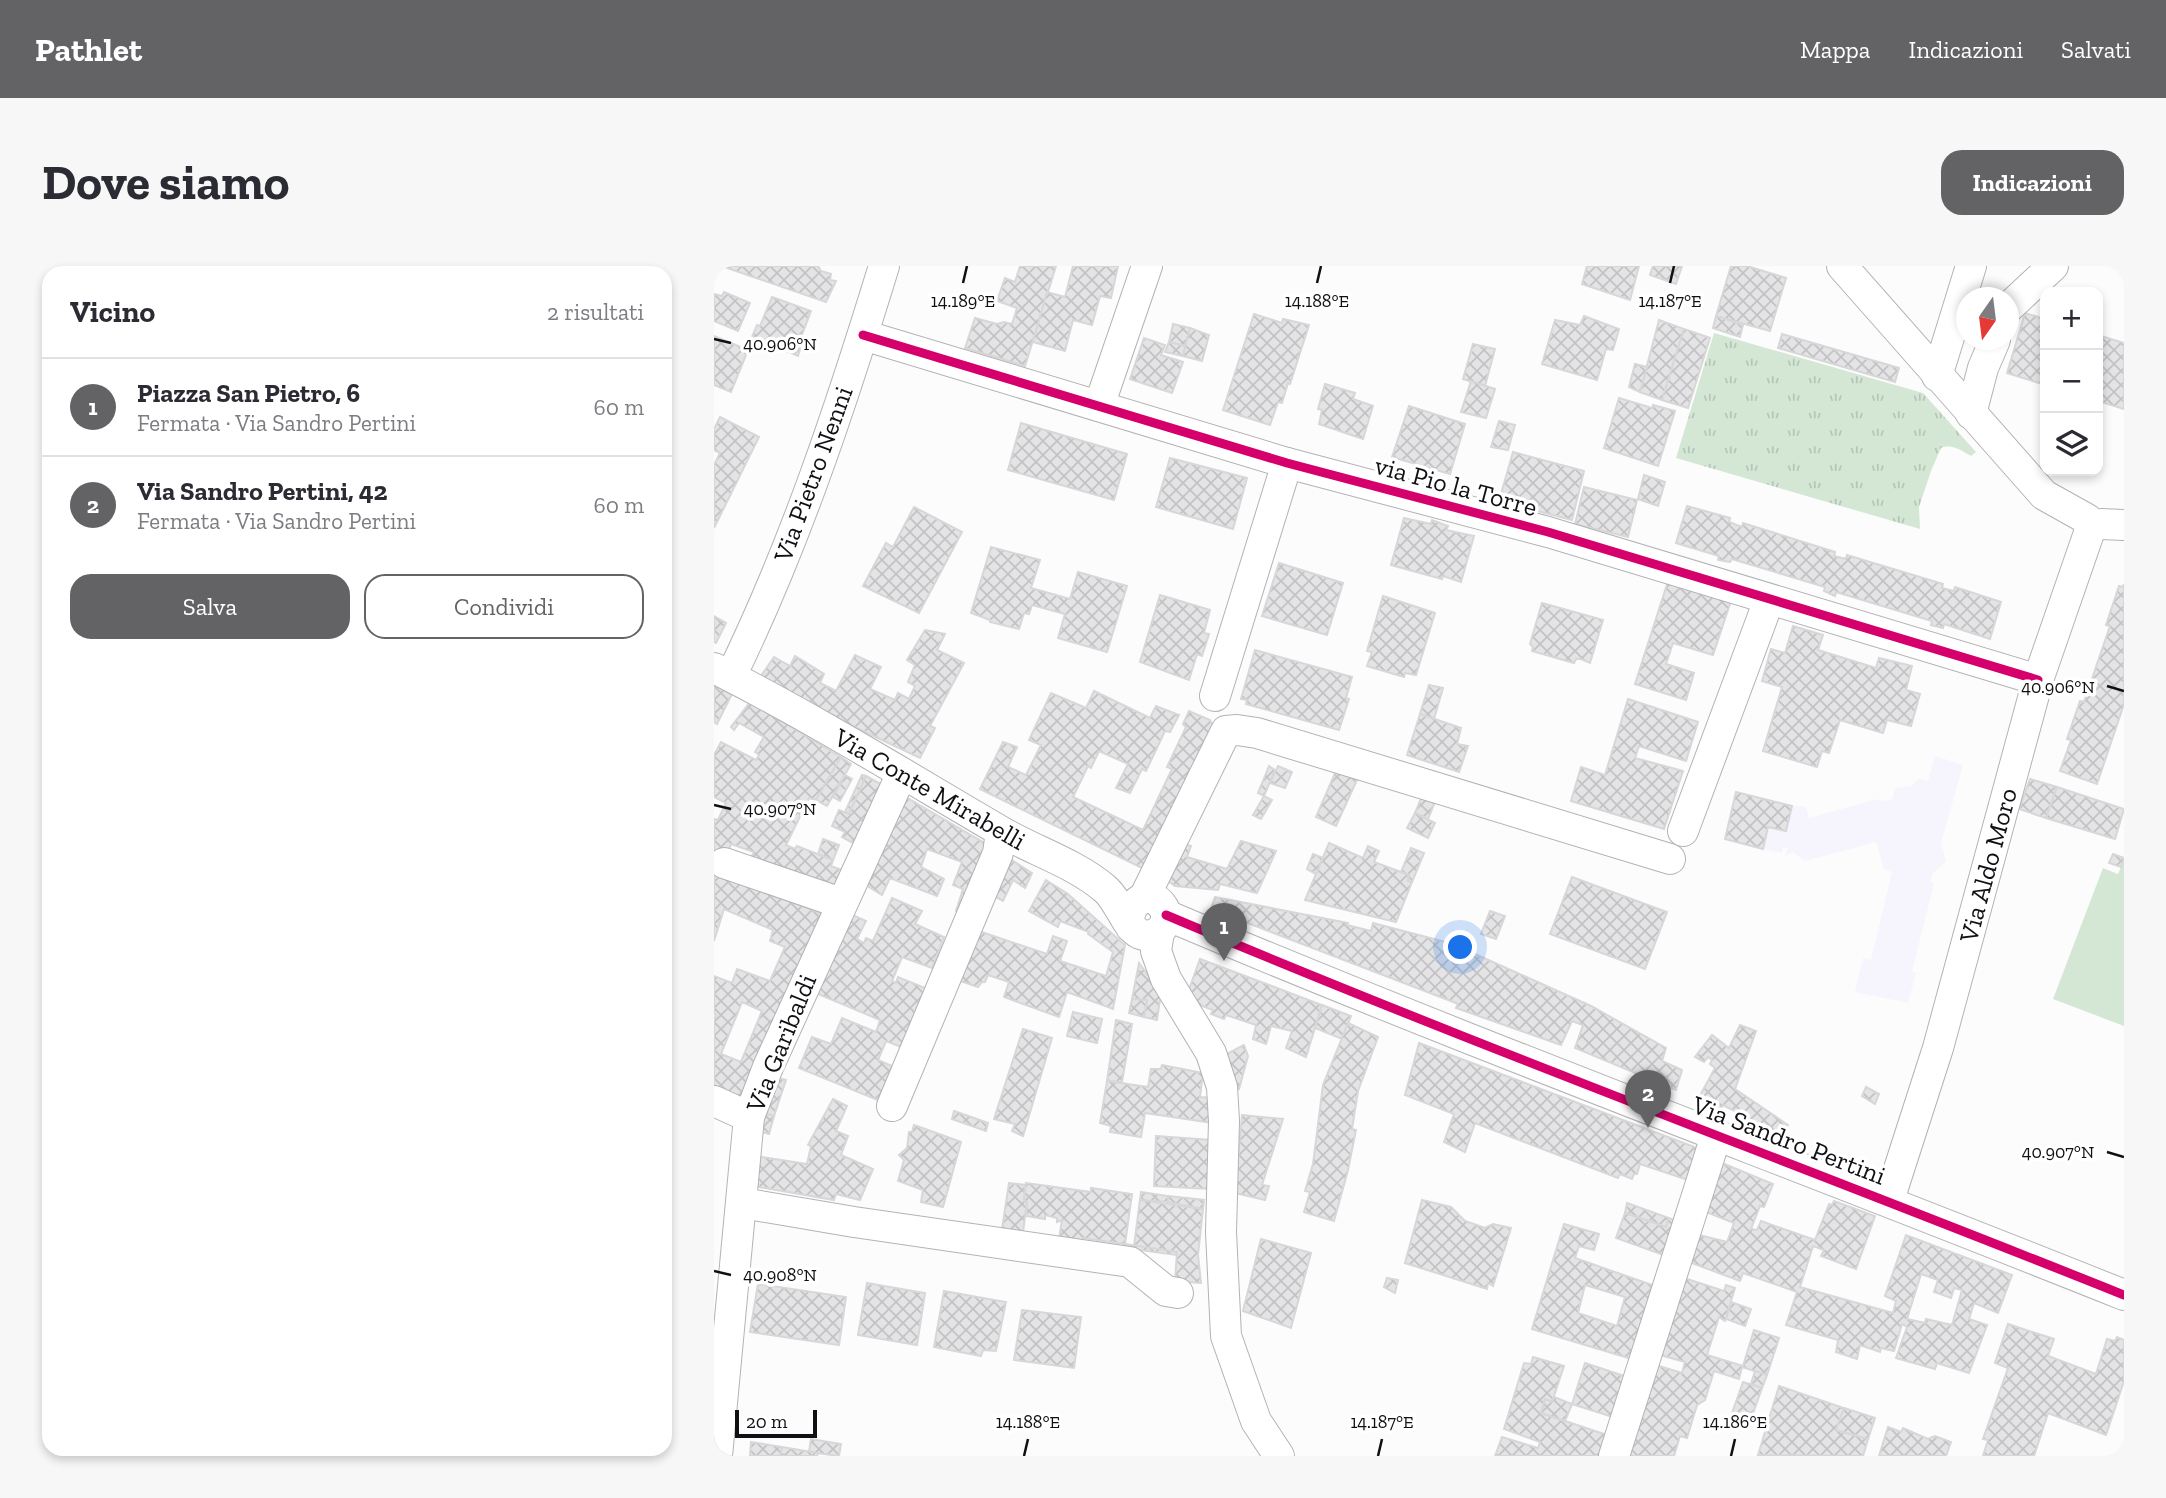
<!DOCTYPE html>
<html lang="it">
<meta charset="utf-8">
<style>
:root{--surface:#fff;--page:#f7f7f7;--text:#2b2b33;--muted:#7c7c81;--line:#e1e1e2;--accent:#636265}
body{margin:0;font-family:"Zilla Slab",serif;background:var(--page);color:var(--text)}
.controls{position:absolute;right:21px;top:21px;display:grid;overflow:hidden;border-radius:14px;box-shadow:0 4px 10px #0003}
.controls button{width:63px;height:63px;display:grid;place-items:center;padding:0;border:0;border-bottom:2px solid var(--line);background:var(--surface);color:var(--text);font:35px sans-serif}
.compass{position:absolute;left:1242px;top:21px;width:63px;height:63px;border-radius:50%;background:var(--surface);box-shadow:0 4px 10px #0003;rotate:194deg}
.scale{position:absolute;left:21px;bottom:18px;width:82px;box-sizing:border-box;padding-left:7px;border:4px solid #100f13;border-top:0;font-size:19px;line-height:24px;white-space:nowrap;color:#100f13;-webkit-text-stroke:5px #fff;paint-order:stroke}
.you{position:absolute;left:747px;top:682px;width:24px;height:24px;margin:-18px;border:5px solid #fff;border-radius:50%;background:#1a73e8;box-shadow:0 0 0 10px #1a73e833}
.badge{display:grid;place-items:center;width:46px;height:46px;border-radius:50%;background:var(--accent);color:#fff;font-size:23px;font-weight:700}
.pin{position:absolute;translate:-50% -58px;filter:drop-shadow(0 2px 4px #0008)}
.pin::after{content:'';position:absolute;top:37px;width:24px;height:21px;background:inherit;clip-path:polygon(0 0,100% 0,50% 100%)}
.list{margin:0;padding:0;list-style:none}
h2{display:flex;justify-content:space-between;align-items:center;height:91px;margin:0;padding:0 28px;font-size:30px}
h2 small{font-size:23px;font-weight:400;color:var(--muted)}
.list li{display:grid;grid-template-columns:46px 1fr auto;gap:21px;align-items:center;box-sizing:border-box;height:98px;padding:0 28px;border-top:2px solid var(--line)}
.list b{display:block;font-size:26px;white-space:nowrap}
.list p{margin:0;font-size:23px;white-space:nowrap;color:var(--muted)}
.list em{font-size:23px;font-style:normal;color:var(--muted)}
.actions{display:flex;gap:14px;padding:21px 28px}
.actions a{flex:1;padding:16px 0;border:2px solid var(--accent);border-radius:21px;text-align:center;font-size:24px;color:var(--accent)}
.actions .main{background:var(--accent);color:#fff}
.icon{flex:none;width:38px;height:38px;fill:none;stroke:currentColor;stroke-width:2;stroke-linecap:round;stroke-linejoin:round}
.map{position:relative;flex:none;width:1410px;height:1190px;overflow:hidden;border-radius:21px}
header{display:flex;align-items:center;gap:42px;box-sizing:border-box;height:98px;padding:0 35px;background:var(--accent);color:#fff}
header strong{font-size:33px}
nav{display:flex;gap:38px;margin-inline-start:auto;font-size:24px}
.intro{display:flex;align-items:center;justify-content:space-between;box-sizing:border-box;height:168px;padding:0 42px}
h1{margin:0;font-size:49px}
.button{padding:18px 32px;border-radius:21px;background:var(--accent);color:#fff;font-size:24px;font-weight:700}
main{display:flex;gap:42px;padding:0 42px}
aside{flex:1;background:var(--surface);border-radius:21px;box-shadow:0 4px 10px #0003}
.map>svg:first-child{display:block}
.built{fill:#f6f4fd}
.grass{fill:url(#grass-tufts)}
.garden{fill:#d4e7d5}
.building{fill:url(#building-cross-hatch);stroke:#d7d7d8;stroke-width:2;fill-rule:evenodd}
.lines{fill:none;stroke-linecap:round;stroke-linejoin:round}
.minor-casing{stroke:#b3b3b5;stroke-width:32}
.minor{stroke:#fff;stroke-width:30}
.cycleway-casing{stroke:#fff;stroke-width:13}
.cycleway{stroke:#d6006c;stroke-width:9}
.ticks{fill:none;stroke:#100f13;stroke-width:2.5}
.labels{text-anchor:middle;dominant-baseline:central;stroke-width:7;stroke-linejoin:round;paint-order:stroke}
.street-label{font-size:26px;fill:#100f13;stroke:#fff}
.ticks-label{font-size:18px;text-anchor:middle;fill:#100f13;stroke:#fff;stroke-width:7;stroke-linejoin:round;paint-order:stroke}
</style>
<header>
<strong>Pathlet</strong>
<nav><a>Mappa</a><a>Indicazioni</a><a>Salvati</a></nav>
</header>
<div class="intro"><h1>Dove siamo</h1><a class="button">Indicazioni</a></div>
<main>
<aside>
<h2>Vicino<small>2 risultati</small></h2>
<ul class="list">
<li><span class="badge">1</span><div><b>Piazza San Pietro, 6</b><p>Fermata · Via Sandro Pertini</p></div><em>60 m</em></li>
<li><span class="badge">2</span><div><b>Via Sandro Pertini, 42</b><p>Fermata · Via Sandro Pertini</p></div><em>60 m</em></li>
</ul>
<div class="actions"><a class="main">Salva</a><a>Condividi</a></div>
</aside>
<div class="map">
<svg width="1410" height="1190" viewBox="0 0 1410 1190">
<defs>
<pattern id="grass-tufts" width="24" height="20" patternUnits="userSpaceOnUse" patternTransform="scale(1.75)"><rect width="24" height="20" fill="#d4e7d5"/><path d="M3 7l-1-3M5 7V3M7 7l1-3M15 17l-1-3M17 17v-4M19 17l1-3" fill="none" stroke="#b5c5b6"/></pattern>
<pattern id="building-cross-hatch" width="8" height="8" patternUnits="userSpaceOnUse" patternTransform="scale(1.75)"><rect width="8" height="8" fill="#e4e4e6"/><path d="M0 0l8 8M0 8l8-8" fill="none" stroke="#c3c2c4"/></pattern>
</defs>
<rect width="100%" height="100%" fill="#fcfcfc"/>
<polygon class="built" points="1221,490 1249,499 1227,577 1232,595 1219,607 1216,616 1220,617 1198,706 1202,707 1194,737 1141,726 1149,692 1157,694 1178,606 1170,603 1162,576 1091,595 1079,586 1071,590 1074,582 1069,581 1068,587 1049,583 1054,561 1072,565 1078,540 1092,541 1095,552 1163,533 1165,535 1178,534 1181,522 1198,520 1204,513 1214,515"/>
<path class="grass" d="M1000,67L1209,127L1262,186L1257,190C1248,185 1238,177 1227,182L1217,205L1205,241L1206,263L962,192Z"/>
<polygon class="garden" points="1410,593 1410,760 1339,733 1389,602 1404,608"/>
<g class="building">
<polygon points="14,0 104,0 107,5 117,8 116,14 122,15 112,36 13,2"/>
<polygon points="306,0 342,0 311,100 251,82 261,52 283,58 290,56 298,58 303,42 283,35 291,12 301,16"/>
<polygon points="359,0 404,0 397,32 386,30 378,59 359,54 351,85 319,76 333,26 351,31"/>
<polygon points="873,0 925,0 916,34 868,18"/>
<polygon points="939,0 968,0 962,18 936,9"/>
<polygon points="1017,0 1033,0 1072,12 1056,65 1002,50"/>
<polygon points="10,26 36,37 24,65 0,55 0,28 8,30"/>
<polygon points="58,31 97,45 86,74 88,77 84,90 38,71 43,59 46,60"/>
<polygon points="1311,47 1331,53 1331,119 1293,107"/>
<polygon points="540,48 568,57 569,53 595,59 576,118 574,117 568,137 564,136 556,159 509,144"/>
<polygon points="870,50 905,63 899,84 892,83 883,114 828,98 841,54 866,59"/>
<polygon points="1002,50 1029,59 1026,71 999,62"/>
<polygon points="945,54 970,63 948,134 926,126"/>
<polygon points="459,58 476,62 471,80 455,76"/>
<polygon points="476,62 495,69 488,95 469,90"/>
<polygon points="970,63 996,72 974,142 948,134"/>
<polygon points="1068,68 1185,102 1181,116 1064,82"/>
<polygon points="1384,69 1410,77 1410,143 1384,135"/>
<polygon points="0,70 34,84 17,126 0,119"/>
<polygon points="430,72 451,79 447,89 469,96 458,127 416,113"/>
<polygon points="455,76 471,80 469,90 451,86"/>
<polygon points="759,78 781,83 771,120 749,113"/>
<polygon points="921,98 933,101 926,126 915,121"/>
<polygon points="757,115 781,123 772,152 747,146"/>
<polygon points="611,118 641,127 639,133 659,140 649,173 605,158 608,144 604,143"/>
<polygon points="905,132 938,142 939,139 961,145 944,200 890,182"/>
<polygon points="695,140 751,158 736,208 678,191"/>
<polygon points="6,151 45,171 0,262 0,199 6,187 0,184 0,163"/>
<polygon points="785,155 801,159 794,184 777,181"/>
<polygon points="307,157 413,188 400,234 294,204"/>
<polygon points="799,186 870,205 858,254 785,235"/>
<polygon points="456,192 533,212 519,263 442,241"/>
<polygon points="930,209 951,216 944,240 924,233"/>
<polygon points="870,221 923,234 914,271 861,258"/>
<polygon points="973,240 1016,252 1015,256 1028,261 1029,257 1121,286 1120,290 1132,293 1133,289 1229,318 1228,322 1240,325 1241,321 1287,336 1276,373 1230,358 1229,362 1217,359 1218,355 1122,326 1121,330 1110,325 1111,321 1018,293 1016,296 1004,294 1005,290 962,277"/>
<polygon points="200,241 248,266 205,347 149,320 172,277 179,281"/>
<polygon points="690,252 717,258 718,254 734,260 732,264 760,270 747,316 729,310 728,313 677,299"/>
<polygon points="277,281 326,294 317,322 356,333 364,306 413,320 393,386 344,372 351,348 318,339 315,348 310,347 305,363 276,356 276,354 257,347"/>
<polygon points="565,297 629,317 613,369 548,350"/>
<polygon points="956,309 1019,329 999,389 959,377 952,398 980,407 972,434 921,418"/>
<polygon points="1410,318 1410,438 1383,518 1346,505 1357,474 1353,473 1366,435 1370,436 1396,360 1392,359 1405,320 1409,321"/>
<polygon points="446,329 496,344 490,367 495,368 488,390 483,388 475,414 426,396"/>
<polygon points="669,330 721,347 702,409 691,407 690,411 653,400 658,386 653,385"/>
<polygon points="828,337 889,354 876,397 867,393 862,393 860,397 818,385 819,381 816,378"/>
<polygon points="0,350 12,357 2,377 0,376"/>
<polygon points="1079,360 1109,369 1104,384 1162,402 1165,392 1198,400 1192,424 1206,428 1197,460 1173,454 1169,467 1126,454 1115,487 1108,485 1103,501 1049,485 1068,421 1048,415 1057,383 1071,387"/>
<polygon points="211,364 231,368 223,384 250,397 216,460 221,462 206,492 98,441 47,410 60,391 76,400 81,390 110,408 106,417 122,425 141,389 167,401 156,423 181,434 184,427 195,433 201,420 194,416 201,399 193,394"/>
<polygon points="541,384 638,411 632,432 635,433 625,464 532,438 533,434 527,433"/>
<polygon points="0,419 18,428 3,458 0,456"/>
<polygon points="715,419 729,422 720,453 706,448"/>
<polygon points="380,425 436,452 442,440 465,449 456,466 451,465 432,505 428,503 416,527 402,522 414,498 385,485 377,502 374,500 359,531 429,564 458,503 453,501 472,461 469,458 475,445 496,454 501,464 432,604 266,523 289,476 303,481 294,501 312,509 327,479 315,474 337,427 372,442"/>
<polygon points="914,433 984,456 972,495 925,480 921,492 969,505 950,563 857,535 867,501 891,509"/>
<polygon points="36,436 127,491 102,534 95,532 72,579 81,583 83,580 119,594 117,600 133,606 123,631 36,593 40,586 17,578 14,586 0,600 0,553 4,554 12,537 0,531 0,489 7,476 42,494 45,489 41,486 50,471 25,457 20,464 17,461"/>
<polygon points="706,448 747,462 743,478 754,480 745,506 693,489"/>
<polygon points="127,491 137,498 113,540 102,534"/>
<polygon points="625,498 647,505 622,560 602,551"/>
<polygon points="555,500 561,504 550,530 544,527"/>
<polygon points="564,500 578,506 571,522 556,517"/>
<polygon points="131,509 138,513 126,535 119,531"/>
<polygon points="148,509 152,510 135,548 131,546"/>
<polygon points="152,510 172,521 145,580 128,571 131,566 118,560 125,544 135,548"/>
<polygon points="1316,513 1343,521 1332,552 1305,543"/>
<polygon points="1343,521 1410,543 1401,573 1332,552"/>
<polygon points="1022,526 1078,540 1072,565 1054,561 1049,583 1011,573"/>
<polygon points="190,530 279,582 253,647 242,645 249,623 239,619 248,596 213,583 207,601 230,613 223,630 176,612 168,629 147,616"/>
<polygon points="550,530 558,534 547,553 539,549"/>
<polygon points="708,530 721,536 714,553 701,547"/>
<polygon points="701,547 721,557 714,572 693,562"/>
<polygon points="109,573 125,579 119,594 104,588"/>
<polygon points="527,575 562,585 543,627 506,618 504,624 461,620 447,610 466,577 477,580 473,591 513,603"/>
<polygon points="615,577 649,592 654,580 665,585 660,596 695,609 694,615 698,616 682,656 591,634"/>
<polygon points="697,582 710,587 698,616 694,615 695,609 687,606"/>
<polygon points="599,588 609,592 602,608 593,603"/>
<polygon points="1399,588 1410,592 1407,601 1395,597"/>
<polygon points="290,589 318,607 311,622 299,614 289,635 274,627"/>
<path d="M0,604L108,648L94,676L31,839L0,825V755L2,749L0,748V710L18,717L23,703L56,715L71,681L56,675L59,664L10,643L0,675ZM28,736L48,745L27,796L7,788Z"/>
<polygon points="858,611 953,646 931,703 836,668"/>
<polygon points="332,614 354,628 411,679 399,743 353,726 345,751 290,731 295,716 274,709 271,716 268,716 264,721 243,714 262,664 333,688 339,670 353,675 346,695 392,710 399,686 374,668 375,666 346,655 344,661 315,645"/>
<polygon points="501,631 634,657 633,659 657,665 659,657 739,678 877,740 952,782 948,795 968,804 962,824 861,782 869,759 858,755 847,779 742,742 744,738 742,737 497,643"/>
<polygon points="178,632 208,645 201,658 230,671 218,702 188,691 178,715 182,717 184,711 221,726 197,785 172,775 164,794 185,803 171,837 85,802 98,771 117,778 128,752 162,766 166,754 97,725 130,645 152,655 143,673 150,677 152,672 159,675"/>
<polygon points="776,645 791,650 782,673 767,668"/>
<polygon points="486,693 608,739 592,791 572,782 578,765 557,760 552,778 539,773 542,759 512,749 510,753 497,748 499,744 485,739 474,726"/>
<polygon points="425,697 447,727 443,754 430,751 433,734 418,733"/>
<polygon points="418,733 433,734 430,751 415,747"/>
<polygon points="608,739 637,750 628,773 601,762"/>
<polygon points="359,746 388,753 383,777 353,770"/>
<polygon points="402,754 418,758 408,816 393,815"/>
<polygon points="634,757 664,771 644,825 638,863 642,864 634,904 620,955 590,946 596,926 591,925 599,898 609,819"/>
<polygon points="1026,759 1042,765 1021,823 1074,859 1069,870 1009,839 1007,843 984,833 1001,802 996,798 998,794 994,791 990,796 981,791 998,769 1015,782"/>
<polygon points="309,763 338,772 309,870 298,865 301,858 280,853"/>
<polygon points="705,777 986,883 974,914 926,898 923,908 920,908 918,913 906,908 904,912 761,857 751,886 730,876 740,848 691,829"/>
<polygon points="530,779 534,790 525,823 519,824 509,790"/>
<polygon points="448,799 489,807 486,831 499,832 499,857 431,847 427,871 396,866 397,860 386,857 393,815 434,821 437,803 447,803"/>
<polygon points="64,812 72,814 60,850 49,847"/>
<polygon points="1152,821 1165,828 1161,838 1148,830"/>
<polygon points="119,833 133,840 122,865 134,870 127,889 159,903 146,934 122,928 120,934 39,920 41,890 93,898 97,880 94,879"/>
<polygon points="240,845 274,857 272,865 238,853"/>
<polygon points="49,847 60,850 55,868 45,865"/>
<polygon points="528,849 569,853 548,919 555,920 551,934 521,927"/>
<polygon points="200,859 247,876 229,941 207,936 209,924 184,915 190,894 185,889 193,882 195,866 198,866"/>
<polygon points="442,870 498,874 495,923 440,920"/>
<path d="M1008,897L1059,918L1050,941L1046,940L1037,963L1043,964L1047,955L1101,974L1115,938L1118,939L1120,935L1161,950L1142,1003L1107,990L1110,984L1099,980L1086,1021L1179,1047L1182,1035L1171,1030L1192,969L1298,1009L1284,1047L1260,1037L1255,1053L1273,1059L1255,1107L1223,1097L1221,1103L1182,1092L1193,1061L1188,1058L1180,1085L1167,1082L1166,1086L1146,1079L1143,1093L1122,1086L1124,1074L1072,1059L1083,1026L1029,1007L1026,1015L975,996L985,969L1013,976L1020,957L992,946ZM1207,1008L1224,1014L1220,1026L1237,1032L1240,1022L1248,1024L1238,1059L1212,1053L1211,1057L1193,1053Z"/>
<polygon points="295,917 311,919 310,935 313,936 309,966 288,963"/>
<polygon points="312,917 377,926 377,922 418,928 411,978 369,972 368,976 345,973 348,954 343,956 343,952 331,949 331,953 312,950 313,936 310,935"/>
<polygon points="427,926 454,930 454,936 426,934"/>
<polygon points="454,930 490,934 489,943 454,936"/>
<polygon points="426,934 489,943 484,989 487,1017 461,1015 463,986 420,980"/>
<polygon points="708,934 737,941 751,955 771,962 779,958 797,962 779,1020 774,1017 773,1023 691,997"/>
<polygon points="913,937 955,952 952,961 911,947"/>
<polygon points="911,947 952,961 955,952 968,957 955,991 902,972"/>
<path d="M850,958L885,968L880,984L865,980L861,992L938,1019L921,1094L818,1063ZM871,1019L911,1031L903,1060L864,1047Z"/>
<polygon points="547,973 597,987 577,1062 529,1045"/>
<polygon points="411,978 463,986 462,989 411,982"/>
<polygon points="673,1012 684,1014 681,1027 670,1021"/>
<polygon points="970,1012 1010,1025 1012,1019 1021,1022 1011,1055 1005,1051 993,1089 1029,1100 1040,1064 1065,1072 1053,1109 1028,1101 1025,1113 1000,1105 991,1134 983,1139 973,1172 966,1170 960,1190 914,1190 942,1099 968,1107 971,1096 946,1089"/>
<polygon points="153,1017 211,1027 203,1079 144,1069"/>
<polygon points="44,1018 132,1031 125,1079 36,1066"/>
<polygon points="230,1025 292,1036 282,1085 269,1084 267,1090 220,1081"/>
<polygon points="1017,1036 1037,1043 1031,1060 1012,1053"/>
<polygon points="308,1044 367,1051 360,1102 300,1094"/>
<polygon points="1294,1058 1340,1073 1334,1090 1382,1108 1393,1073 1401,1075 1403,1071 1410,1074 1410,1115 1392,1169 1334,1147 1320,1190 1269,1190 1274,1174 1269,1173 1294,1102 1281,1097"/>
<polygon points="819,1091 850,1100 838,1136 831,1133 827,1147 896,1170 890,1190 781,1190 788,1171 824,1182 826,1176 790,1163 810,1097 817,1098"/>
<polygon points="871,1097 916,1112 902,1152 858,1138"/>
<polygon points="1041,1105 1053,1109 1048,1122 1037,1118"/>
<polygon points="1029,1116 1048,1122 1037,1153 1018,1147"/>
<polygon points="1065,1120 1130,1142 1122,1164 1154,1173 1149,1190 1044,1189"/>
<polygon points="840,1131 858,1138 851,1155 827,1147 831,1133 838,1136"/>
<polygon points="1130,1142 1161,1152 1154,1173 1122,1164"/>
<polygon points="1174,1161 1187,1166 1189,1162 1214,1173 1221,1170 1237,1176 1232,1190 1165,1190"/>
<polygon points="97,1173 127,1178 125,1190 95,1186"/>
<polygon points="37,1176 68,1181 66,1190 36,1190"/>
<polygon points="68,1181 104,1187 103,1190 66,1190"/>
</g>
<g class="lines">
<g class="minor-casing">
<g id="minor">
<polyline points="1128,0 1330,229 1373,253"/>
<polyline points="1294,42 1339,0"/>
<polyline points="149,69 573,197 834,266 1324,414"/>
<polyline points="1223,110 1257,0"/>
<polyline points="385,140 433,0"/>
<polyline points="1257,148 1269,102 1281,74"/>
<polyline points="1387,258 1410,259"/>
<path d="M0,402C97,451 189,508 283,563C317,584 359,596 390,622C399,629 403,639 409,648C413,655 418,664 426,668C443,675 459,656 449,641C436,620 409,638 417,661"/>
<path d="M17,410C81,279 127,140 170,0"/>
<polyline points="501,430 573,197"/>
<polyline points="969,565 1055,334"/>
<polyline points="10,597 127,637"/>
<polyline points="430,632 512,465 523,464 543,467 956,593"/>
<path d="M452,649C769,783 1091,901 1410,1029"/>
<polyline points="445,666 442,685 452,713 497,787 508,821 510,855 507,966 512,1070 542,1155 565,1190"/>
<polyline points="0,835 35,851"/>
<polyline points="178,840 284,587 287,566"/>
<polyline points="1175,934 1224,782 1324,414 1376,264"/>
<polyline points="28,937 140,956 416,996 452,1025 464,1027"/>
<polyline points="3,1190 35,851 54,801 188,507"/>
<polyline points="900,1190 1002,870"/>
</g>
</g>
<use href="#minor" class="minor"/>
<g class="cycleway-casing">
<g id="cycleway">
<polyline points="149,69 573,197 834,266 1324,414"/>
<path d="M452,649C769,783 1091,901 1410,1029"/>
</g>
</g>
<use href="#cycleway" class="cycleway"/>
</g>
<path class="ticks" d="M249,17L253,0M603,17L607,0M956,17L960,0M0,73L17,77M1393,420L1410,425M0,539L17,543M1393,886L1410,891M0,1005L17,1009M310,1190L314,1173M664,1190L668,1173M1017,1190L1021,1173"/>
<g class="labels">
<g class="street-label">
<text transform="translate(99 208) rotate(-70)">Via Pietro Nenni</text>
<text transform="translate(742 220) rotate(15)">via Pio la Torre</text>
<text transform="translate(216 523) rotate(30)">Via Conte Mirabelli</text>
<text transform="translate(1274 599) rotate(-75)">Via Aldo Moro</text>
<text transform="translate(67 777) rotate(-68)">Via Garibaldi</text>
<text transform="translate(1075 874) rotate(21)">Via Sandro Pertini</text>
</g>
</g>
<g class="ticks-label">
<text x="249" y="41">14.189°E</text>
<text x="603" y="41">14.188°E</text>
<text x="956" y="41">14.187°E</text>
<text x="66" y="84">40.906°N</text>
<text x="1344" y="427">40.906°N</text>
<text x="66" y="549">40.907°N</text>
<text x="1344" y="892">40.907°N</text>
<text x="66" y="1015">40.908°N</text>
<text x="314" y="1162">14.188°E</text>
<text x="668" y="1162">14.187°E</text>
<text x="1021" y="1162">14.186°E</text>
</g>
</svg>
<div class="controls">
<button>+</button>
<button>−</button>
<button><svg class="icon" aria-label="layers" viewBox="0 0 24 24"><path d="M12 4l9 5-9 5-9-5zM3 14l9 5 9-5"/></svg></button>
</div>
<svg class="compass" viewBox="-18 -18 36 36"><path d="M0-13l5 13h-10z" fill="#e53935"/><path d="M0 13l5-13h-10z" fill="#7c7c81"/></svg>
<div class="scale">20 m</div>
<div class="you"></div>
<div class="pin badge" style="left:510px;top:695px">1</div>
<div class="pin badge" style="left:934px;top:862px">2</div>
</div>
</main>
